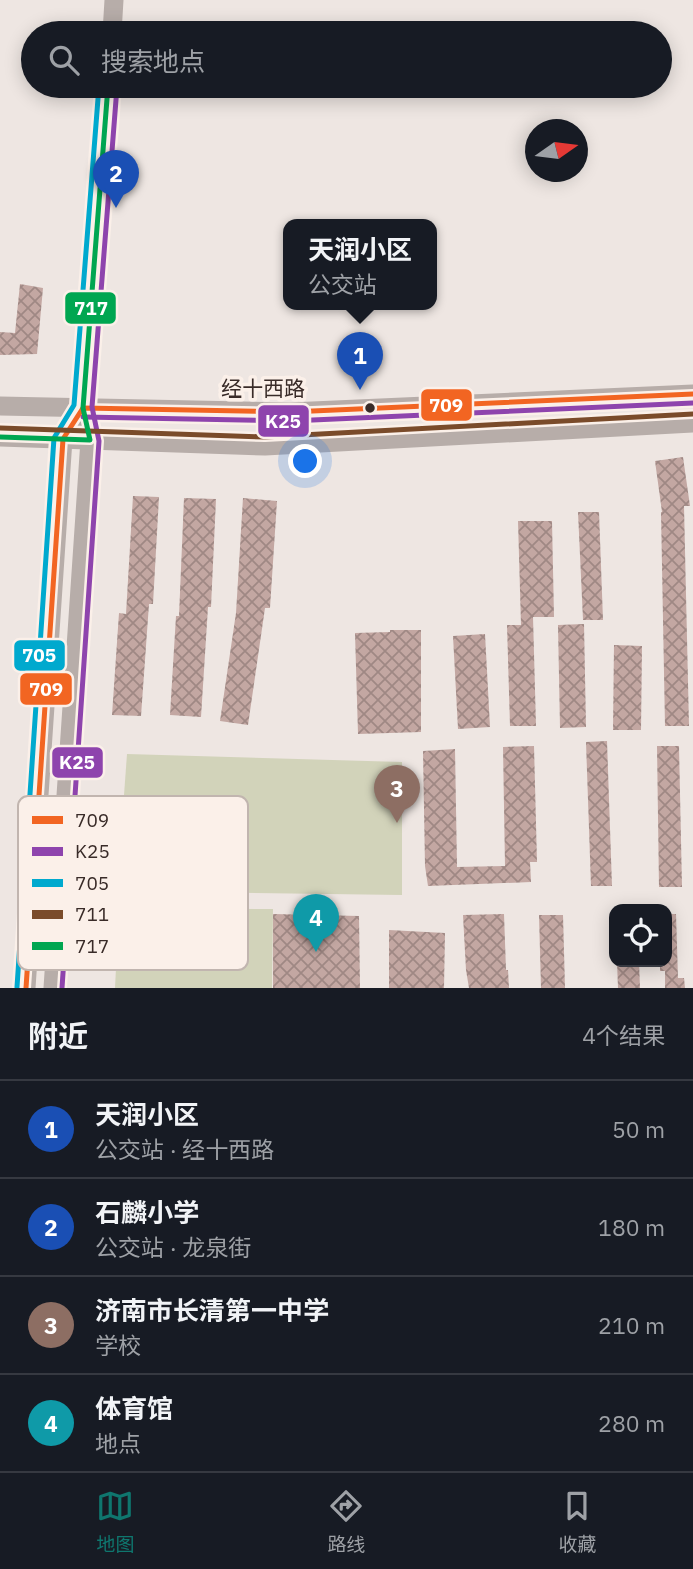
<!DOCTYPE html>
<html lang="zh">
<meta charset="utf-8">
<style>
:root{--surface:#171b24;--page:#20242c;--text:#f1f3f6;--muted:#9ea1a6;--line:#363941;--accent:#0f766e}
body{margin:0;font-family:"IBM Plex Sans","Noto Sans SC",sans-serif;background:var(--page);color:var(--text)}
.controls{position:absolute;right:21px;bottom:21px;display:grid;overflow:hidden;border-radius:14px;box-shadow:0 4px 18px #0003}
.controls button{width:63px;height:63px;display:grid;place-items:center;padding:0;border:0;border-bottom:2px solid var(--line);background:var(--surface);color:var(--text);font:35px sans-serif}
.compass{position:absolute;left:525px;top:119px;width:63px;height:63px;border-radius:50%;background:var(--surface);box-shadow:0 4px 18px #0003;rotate:76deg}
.you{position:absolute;left:306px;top:462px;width:24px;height:24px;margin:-18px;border:5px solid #fff;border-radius:50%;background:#1a73e8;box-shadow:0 0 0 10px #1a73e833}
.badge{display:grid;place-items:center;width:46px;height:46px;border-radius:50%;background:var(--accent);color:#fff;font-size:23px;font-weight:700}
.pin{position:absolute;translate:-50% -58px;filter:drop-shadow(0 2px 4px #0008)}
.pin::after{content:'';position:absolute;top:37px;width:24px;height:21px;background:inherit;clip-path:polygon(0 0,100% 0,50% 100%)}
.popup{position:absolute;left:283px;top:219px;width:154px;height:91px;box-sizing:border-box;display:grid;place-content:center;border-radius:14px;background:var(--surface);filter:drop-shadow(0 2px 5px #0005);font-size:23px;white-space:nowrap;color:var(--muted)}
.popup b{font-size:26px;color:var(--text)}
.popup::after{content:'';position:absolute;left:50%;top:100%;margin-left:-14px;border:14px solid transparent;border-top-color:var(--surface)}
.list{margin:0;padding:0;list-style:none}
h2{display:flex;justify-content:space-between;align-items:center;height:91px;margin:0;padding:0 28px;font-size:30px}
h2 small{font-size:23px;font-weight:400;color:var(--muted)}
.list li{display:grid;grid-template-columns:46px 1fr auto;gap:21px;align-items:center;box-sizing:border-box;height:98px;padding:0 28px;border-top:2px solid var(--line)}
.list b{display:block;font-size:26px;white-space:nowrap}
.list p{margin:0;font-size:23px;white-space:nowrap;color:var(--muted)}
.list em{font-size:23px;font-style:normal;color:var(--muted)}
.icon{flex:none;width:38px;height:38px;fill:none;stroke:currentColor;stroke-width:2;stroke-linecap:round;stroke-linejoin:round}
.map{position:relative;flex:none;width:693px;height:988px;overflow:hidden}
.search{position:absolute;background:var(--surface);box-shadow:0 4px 18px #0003;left:21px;right:21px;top:21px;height:77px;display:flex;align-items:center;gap:18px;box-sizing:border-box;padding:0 24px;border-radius:38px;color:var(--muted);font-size:26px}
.sheet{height:483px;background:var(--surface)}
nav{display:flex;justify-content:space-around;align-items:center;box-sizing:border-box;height:98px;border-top:2px solid var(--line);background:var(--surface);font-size:19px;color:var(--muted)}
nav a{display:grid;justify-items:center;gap:4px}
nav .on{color:var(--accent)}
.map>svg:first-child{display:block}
.grass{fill:#d2d3ba}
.building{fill:url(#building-cross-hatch)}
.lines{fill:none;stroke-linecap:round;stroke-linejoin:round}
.major{stroke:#b7ada9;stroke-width:19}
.bus-1-casing{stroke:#fbf0e9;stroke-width:10}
.bus-2-casing{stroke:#fbf0e9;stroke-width:10}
.bus-3-casing{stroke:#fbf0e9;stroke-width:10}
.bus-4-casing{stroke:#fbf0e9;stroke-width:10}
.bus-5-casing{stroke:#fbf0e9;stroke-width:10}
.bus-1{stroke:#f26522;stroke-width:5}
.bus-2{stroke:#8e44ad;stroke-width:5}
.bus-3{stroke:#00a9ce;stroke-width:5}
.bus-4{stroke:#7a4b2a;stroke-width:5}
.bus-5{stroke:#00a651;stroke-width:5}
.bus-dot{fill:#392b28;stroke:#fbf0e9;stroke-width:2.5}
.labels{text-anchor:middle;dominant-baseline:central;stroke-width:7;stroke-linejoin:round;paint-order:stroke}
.street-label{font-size:21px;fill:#392b28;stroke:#fbf0e9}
.key{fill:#fbf0e9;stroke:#c1b5af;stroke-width:2}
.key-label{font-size:19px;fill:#392b28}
.line-badge{stroke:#fbf0e9;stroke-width:2.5}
.badge-label{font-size:19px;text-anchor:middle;font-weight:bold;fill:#fff}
</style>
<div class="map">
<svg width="693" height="988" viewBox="0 0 693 988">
<defs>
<pattern id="building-cross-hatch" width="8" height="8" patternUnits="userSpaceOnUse" patternTransform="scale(1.75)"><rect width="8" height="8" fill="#c3a7a2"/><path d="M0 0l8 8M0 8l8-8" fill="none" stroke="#9f8884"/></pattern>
</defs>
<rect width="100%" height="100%" fill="#eee6e2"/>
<g class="grass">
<polygon points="127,754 402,762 402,895 117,891"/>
<polygon points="119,908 273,909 272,988 115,988"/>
</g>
<g class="building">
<polygon points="20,284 43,288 37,354 0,355 0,332 15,333"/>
<polygon points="683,457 690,506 684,506 689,726 665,726 661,512 662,512 655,461"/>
<polygon points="133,496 159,497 153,604 149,604 141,716 112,715 119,613 126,614"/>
<polygon points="184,498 216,499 211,607 208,607 201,717 170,715 176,616 179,616"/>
<polygon points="243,498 277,501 270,608 265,608 248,725 220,721 236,613"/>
<polygon points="578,512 599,512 603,620 583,620"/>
<polygon points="518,521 552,521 554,617 533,617 536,726 510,726 507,625 521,625"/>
<polygon points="584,624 586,727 560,728 558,625"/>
<polygon points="390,630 421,630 421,732 358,734 355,633 390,632"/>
<polygon points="485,634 490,727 458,729 453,636"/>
<polygon points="614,645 642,646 641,730 613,730"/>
<polygon points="607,741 612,886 591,886 586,742"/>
<polygon points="534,746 537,862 530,862 531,882 428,886 425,866 423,751 455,749 457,867 505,866 503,747"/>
<polygon points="657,746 679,746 682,887 659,887"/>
<polygon points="273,914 359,916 360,988 273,988"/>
<polygon points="504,914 506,970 508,970 509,988 469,988 466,970 463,915"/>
<polygon points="667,914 676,914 678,978 684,978 685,988 665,988 665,971 660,971 660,962 667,962"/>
<polygon points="539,915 563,915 565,988 541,988"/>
<polygon points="389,930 445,933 444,988 389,988"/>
<polygon points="617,962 639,962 640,988 618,988"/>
</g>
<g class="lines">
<g class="major">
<polyline points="112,33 114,0"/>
<polyline points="0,406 290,412 693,394"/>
<polyline points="0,437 265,446 693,423"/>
<polyline points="26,988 63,439 83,408"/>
<polyline points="53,988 90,440 83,408 108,86"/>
</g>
<g class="bus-1-casing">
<polyline id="bus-1" points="26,988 63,439 83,408 290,412 693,394"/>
</g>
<g class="bus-2-casing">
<g id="bus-2">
<polyline points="83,417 290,421 693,403"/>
<polyline points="62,988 99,441 92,407 117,87"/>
</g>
</g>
<g class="bus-3-casing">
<polyline id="bus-3" points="17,987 54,438 74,405 99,86"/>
</g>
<g class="bus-4-casing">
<polyline id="bus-4" points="0,428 265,437 693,414"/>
</g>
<g class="bus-5-casing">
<polyline id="bus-5" points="0,437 90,440 83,408 108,86"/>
</g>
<use href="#bus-1" class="bus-1"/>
<use href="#bus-2" class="bus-2"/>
<use href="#bus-3" class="bus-3"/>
<use href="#bus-4" class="bus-4"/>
<use href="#bus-5" class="bus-5"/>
</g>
<circle class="bus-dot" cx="370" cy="408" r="6"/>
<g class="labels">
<g class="street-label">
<text x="263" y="388">经十西路</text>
</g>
</g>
<rect x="18" y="796" width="230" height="174" rx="10" class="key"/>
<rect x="32" y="816" width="31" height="8" fill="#f26522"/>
<rect x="32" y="847" width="31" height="9" fill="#8e44ad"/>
<rect x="32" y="879" width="31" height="8" fill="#00a9ce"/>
<rect x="32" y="910" width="31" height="9" fill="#7a4b2a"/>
<rect x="32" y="942" width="31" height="8" fill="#00a651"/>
<g class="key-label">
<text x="75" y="827">709</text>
<text x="75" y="858">K25</text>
<text x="75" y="890">705</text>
<text x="75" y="921">711</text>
<text x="75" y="953">717</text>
</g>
<g class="line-badge">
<rect x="64" y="291" width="53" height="34" rx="7" fill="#00a651"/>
<rect x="420" y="388" width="53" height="34" rx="7" fill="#f26522"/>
<rect x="257" y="404" width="53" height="34" rx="7" fill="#8e44ad"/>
<rect x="13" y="639" width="53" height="33" rx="7" fill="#00a9ce"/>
<rect x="19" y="672" width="54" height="34" rx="7" fill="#f26522"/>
<rect x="51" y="746" width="53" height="33" rx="7" fill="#8e44ad"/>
</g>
<g class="badge-label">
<text x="91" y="315">717</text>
<text x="446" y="412">709</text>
<text x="283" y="428">K25</text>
<text x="39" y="662">705</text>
<text x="46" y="696">709</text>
<text x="77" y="769">K25</text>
</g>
</svg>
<div class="controls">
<button><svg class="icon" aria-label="locate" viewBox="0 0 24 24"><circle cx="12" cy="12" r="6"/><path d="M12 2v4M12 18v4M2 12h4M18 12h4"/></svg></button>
</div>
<svg class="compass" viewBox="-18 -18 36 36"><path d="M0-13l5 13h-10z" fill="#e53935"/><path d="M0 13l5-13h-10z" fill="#9ea1a6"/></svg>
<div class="you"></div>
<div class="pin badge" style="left:360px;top:390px;background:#1a4fb4">1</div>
<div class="popup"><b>天润小区</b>公交站</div>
<div class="pin badge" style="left:116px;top:208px;background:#1a4fb4">2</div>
<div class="pin badge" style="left:397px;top:823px;background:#8d6e63">3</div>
<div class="pin badge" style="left:316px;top:952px;background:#0f9aa8">4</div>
<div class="search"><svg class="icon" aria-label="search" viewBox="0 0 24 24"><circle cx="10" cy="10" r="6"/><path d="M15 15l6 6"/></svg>搜索地点</div>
</div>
<section class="sheet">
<h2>附近<small>4个结果</small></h2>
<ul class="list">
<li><span class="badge" style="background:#1a4fb4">1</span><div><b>天润小区</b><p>公交站 · 经十西路</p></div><em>50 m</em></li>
<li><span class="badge" style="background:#1a4fb4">2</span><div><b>石麟小学</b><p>公交站 · 龙泉街</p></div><em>180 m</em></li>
<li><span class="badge" style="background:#8d6e63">3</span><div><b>济南市长清第一中学</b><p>学校</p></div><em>210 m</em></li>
<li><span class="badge" style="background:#0f9aa8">4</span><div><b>体育馆</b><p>地点</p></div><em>280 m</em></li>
</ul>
</section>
<nav>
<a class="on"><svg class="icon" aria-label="map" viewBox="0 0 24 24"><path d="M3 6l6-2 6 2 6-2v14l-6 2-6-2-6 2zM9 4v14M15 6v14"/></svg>地图</a>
<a><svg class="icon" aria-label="directions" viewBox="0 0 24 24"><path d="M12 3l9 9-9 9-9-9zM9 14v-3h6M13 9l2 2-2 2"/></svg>路线</a>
<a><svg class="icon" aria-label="saved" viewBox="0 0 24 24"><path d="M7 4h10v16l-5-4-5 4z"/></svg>收藏</a>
</nav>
